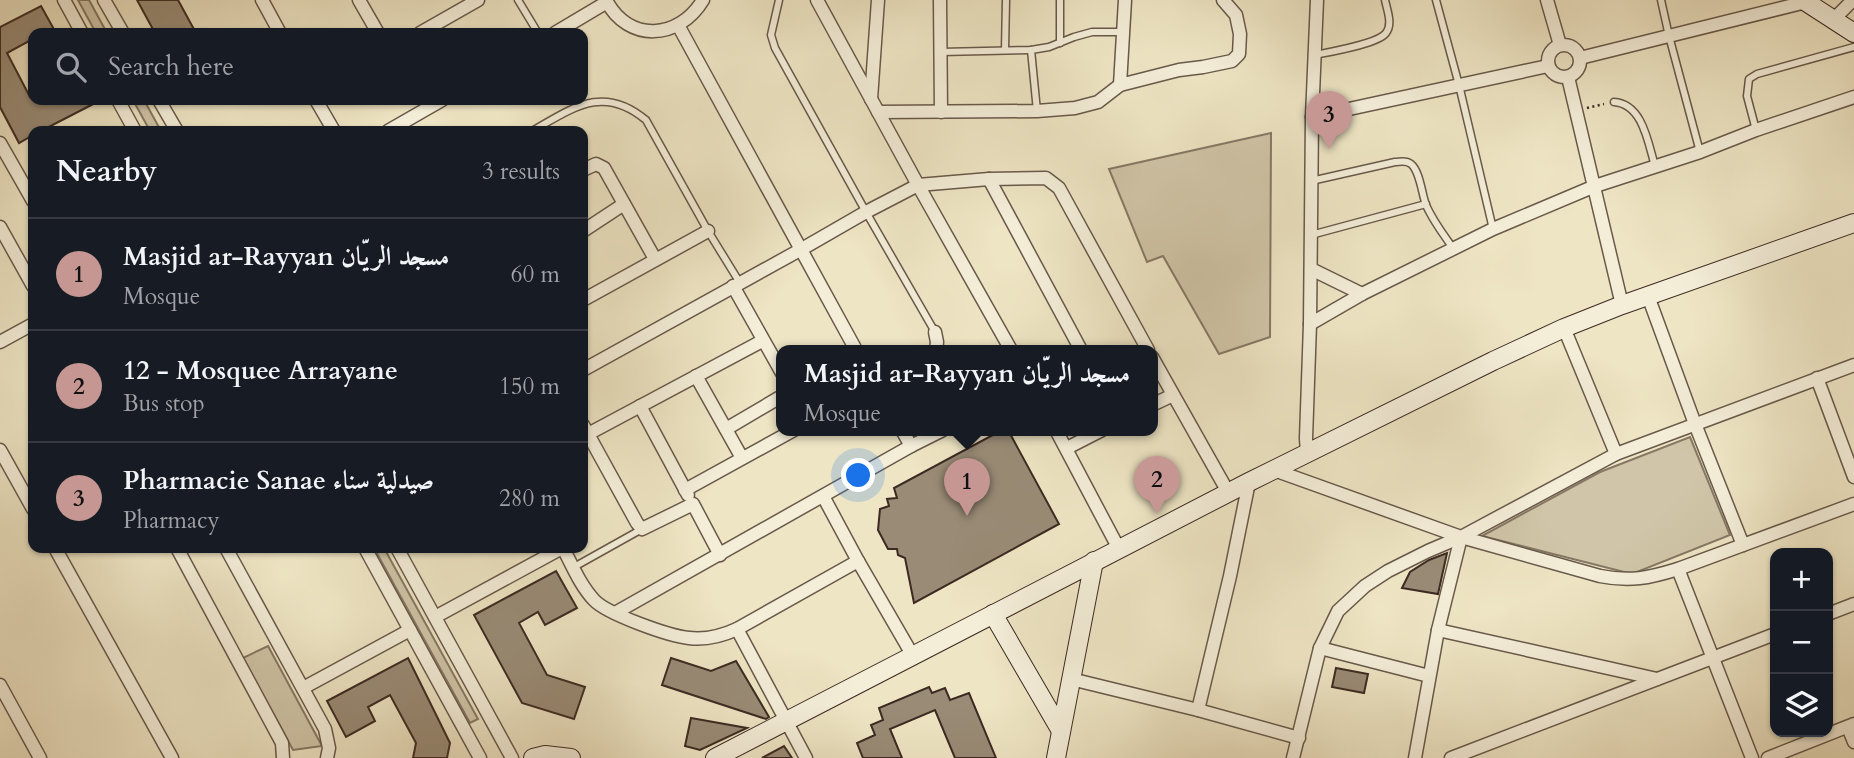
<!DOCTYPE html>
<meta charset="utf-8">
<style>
:root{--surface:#171b24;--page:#242831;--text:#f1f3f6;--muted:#9ea1a6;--line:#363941;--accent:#c59692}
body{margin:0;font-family:Cardo,Amiri,serif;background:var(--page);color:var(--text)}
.controls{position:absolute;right:21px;bottom:21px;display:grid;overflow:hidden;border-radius:14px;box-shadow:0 2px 5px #0004}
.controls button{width:63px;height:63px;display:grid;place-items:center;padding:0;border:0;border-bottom:2px solid var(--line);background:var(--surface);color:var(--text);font:35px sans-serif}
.you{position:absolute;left:859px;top:476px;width:24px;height:24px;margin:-18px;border:5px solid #fff;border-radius:50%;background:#1a73e8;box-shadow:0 0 0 10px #1a73e833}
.badge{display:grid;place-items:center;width:46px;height:46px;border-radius:50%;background:var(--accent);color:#111;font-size:23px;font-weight:700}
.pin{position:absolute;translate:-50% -58px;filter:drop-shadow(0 2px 4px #0008)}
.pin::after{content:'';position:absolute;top:37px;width:24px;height:21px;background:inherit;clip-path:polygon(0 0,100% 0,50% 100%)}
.popup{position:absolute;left:776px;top:345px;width:382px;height:91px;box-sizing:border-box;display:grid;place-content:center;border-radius:14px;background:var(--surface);filter:drop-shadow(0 2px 5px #0005);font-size:23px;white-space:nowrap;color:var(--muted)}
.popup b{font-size:26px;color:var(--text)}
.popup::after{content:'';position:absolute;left:50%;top:100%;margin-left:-14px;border:14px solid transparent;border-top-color:var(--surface)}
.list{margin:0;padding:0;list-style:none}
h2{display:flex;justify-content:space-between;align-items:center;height:91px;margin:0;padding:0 28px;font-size:30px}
h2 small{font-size:23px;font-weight:400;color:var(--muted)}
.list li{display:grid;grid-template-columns:46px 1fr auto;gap:21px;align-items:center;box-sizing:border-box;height:112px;padding:0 28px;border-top:2px solid var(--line)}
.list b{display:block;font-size:26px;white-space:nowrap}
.list p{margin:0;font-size:23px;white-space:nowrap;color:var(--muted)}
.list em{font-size:23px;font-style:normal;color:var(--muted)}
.icon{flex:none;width:38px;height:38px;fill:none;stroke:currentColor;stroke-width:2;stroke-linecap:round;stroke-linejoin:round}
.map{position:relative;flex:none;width:1854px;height:758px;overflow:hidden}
.search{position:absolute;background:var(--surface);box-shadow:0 2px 5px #0004;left:28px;top:28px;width:560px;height:77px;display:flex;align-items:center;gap:18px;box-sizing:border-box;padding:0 24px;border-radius:14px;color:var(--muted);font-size:26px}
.panel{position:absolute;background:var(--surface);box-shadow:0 2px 5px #0004;left:28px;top:126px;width:560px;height:427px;border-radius:14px}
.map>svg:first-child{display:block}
.green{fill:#d0c5a8;stroke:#867865;stroke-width:2}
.building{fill:#998b76;stroke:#3c2a22;stroke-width:2}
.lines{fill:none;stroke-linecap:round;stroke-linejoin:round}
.lane-casing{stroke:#68594a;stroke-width:9}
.street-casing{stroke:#68594a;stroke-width:15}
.secondary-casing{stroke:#3c2a22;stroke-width:20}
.path{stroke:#3c2a22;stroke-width:2.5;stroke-dasharray:2 3.5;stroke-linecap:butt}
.lane{stroke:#f4eed9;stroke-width:6}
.street{stroke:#f4eed9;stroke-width:12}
.secondary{stroke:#f4eed9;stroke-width:18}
</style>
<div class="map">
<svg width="1854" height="758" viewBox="0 0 1854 758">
<rect width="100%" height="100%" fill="#eee5c4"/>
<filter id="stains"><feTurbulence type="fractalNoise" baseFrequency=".00286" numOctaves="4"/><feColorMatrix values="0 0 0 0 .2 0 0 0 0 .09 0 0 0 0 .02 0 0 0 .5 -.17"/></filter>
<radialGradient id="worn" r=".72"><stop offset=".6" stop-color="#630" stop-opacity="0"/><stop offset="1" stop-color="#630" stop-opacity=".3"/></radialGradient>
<g class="green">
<polygon points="78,0 89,0 107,33 96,33"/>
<polygon points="133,100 144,100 161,131 150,131"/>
<polygon points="1271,133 1270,337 1219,354 1163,256 1147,262 1109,169"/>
<polygon points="1690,437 1730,535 1632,574 1482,536 1600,472"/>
<polygon points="374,548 384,548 478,719 470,723"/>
<polygon points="268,646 322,746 293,750 243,658"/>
</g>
<g class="building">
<polygon points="137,0 178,0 196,33 155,33"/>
<polygon points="41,6 56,33 33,33 33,39 7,53 30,97 33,95 33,100 101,100 41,131 33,131 33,135 19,143 0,107 0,27"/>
<polygon points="1002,430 1008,430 1059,524 914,603 905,558 898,555 897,549 888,549 878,530 880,509 889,506 887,499 897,498 894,488"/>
<polygon points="1447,553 1438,594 1402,588 1410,572 1429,560"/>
<polygon points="556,571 577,608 545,625 538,612 519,623 547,675 585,687 574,719 522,703 474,615"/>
<polygon points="408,658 450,743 447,758 413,758 416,743 390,695 368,707 375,721 346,737 327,701"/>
<polygon points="671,658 711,671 736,661 769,717 766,719 662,685"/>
<polygon points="1336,668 1368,674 1364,693 1332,687"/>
<polygon points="929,687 932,693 945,688 950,700 969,693 996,758 955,758 935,710 890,729 902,758 863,758 857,743 875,735 871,725 883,720 879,708"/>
<polygon points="691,718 747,728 700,750 685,746"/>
<polygon points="784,746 792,758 762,758"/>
</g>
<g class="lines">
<g class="lane-casing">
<g id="lane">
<polyline points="518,0 538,33"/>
<polyline points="779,0 771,35 775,48 866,212 935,332"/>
<polyline points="1436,0 1459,85 1493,229"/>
<polyline points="1661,0 1669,36 1700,152"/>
<polyline points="1060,43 1060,0"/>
<polyline points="1005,50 1006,0"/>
<polyline points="1031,50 1037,111"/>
<polyline points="941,52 1031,50 1049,47 1074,37 1092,32 1123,32"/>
<path d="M1315,55C1329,52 1378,44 1386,33C1393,24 1387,10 1385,0"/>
<path d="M1614,102C1643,104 1648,143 1655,166"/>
<polyline points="1756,130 1747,96 1749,79 1757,74 1854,47"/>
<path d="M532,131C573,108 603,84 646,120L708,231L740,283"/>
<path d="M1311,181L1395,162C1400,162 1406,160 1411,164C1420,171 1422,195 1426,205C1433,221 1443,234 1453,248"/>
<polyline points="1311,235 1426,204"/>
<polyline points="574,567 642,529"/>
</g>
</g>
<g class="street-casing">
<g id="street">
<polyline points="64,0 82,33"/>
<polyline points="104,0 123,33"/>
<polyline points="262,0 280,33"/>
<polyline points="359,0 378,33"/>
<path d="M606,0C628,43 679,40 703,0"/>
<polyline points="817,0 918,185 1011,350"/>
<polyline points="940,0 941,112"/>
<polyline points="1547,0 1560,45"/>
<polyline points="1834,19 1853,0"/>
<polyline points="678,25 856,350"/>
<polyline points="420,33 478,0"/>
<polyline points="555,33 607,2"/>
<circle cx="1564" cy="61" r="16"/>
<polyline points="1580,58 1806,2"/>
<polyline points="1568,77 1622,305"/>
<polyline points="1120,85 1125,0"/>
<polyline points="871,99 878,0"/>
<polyline points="118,100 135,131"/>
<polyline points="159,100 177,131"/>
<polyline points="316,100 334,131"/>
<polyline points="878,112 1037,111 1075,108 1098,102 1120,85 1179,70 1203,67 1232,61 1239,54 1240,34 1236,15 1223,0"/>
<polyline points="1312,117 1548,66"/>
<polyline points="388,131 442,100"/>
<polyline points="0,143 33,201"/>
<polyline points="583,170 596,164 604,168 655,259"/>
<polyline points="989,179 1081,350"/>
<polyline points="0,227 33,286"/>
<polyline points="583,231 624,204"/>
<polyline points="1311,269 1362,294"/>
<polyline points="733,286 782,373"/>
<polyline points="1648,296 1695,424 1743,545"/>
<polyline points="583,300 708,231"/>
<polyline points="1310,324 1362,294 1493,229 1595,186 1700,152 1756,130 1854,97"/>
<polyline points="1564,328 1616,454"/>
<polyline points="935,332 937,342 936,350"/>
<polyline points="0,342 33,324"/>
<polyline points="1152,357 1228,492"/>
<polyline points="583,370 800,250 866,212 918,185 989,179 1046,178 1059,188 1148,350"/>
<polyline points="696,376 742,458"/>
<polyline points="1817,378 1854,477"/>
<polyline points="1152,405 1173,395"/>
<polyline points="640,406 688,495"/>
<polyline points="583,425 637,523 642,529 693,504 720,555"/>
<polyline points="726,429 782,396"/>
<polyline points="902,430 911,446"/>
<polyline points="1056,430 1119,549"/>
<polyline points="588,434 762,341"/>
<polyline points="1067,448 1102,430"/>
<polyline points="0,450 33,509"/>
<polyline points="1307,453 1306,438 1310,324 1312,117 1317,0"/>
<path d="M1274,470L1461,537L1600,576C1630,582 1649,578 1678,569L1854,504"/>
<polyline points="685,490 794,430"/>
<polyline points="823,496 858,561 913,656"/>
<polyline points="55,548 172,758"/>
<polyline points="177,548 282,743 283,758"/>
<polyline points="226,548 325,729 329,748 327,758"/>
<polyline points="365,548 480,758"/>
<polyline points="397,548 512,758"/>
<path d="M563,548C572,565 580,585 594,600C607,614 669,636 689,638C706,640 722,636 737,629L858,561"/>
<polyline points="1678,569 1752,758"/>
<polyline points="615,613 911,446 943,430"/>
<polyline points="1828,614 1854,604"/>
<polyline points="435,617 562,548"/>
<polyline points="737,629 806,758"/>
<polyline points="1438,630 1657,679"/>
<polyline points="1320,648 1429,676"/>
<polyline points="1071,679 1198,710 1299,738"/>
<polyline points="0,685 40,758"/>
<polyline points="303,688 410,630"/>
<polyline points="1198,710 1230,576 1249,482"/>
<polyline points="1848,727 1854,742"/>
<polyline points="1293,758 1320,648 1338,611 1365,586 1388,571 1428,551 1461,537 1616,454 1854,365"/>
<polyline points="1415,758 1438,630 1461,537"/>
<polyline points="1451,758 1775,634"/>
<polyline points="1768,758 1854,724"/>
</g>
</g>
<g class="secondary-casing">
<g id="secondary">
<polyline points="1803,0 1854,33"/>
<polyline points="993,614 1061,731"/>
<polyline points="533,758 545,755 571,758"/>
<polyline points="715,758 1249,482 1493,361 1564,328 1622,305 1854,223"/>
<polyline points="1056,758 1094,561"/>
</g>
</g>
<polyline class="path" points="1587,108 1604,104"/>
<use href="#lane" class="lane"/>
<use href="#street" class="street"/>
<use href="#secondary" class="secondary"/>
</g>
<rect width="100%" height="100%" filter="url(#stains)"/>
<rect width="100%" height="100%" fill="url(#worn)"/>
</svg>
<div class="controls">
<button>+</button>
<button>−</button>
<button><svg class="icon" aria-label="layers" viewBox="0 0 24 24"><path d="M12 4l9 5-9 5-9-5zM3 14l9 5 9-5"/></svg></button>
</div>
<div class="you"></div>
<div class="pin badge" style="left:967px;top:516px">1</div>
<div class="popup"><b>Masjid ar-Rayyan مسجد الريّان</b>Mosque</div>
<div class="pin badge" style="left:1157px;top:514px">2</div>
<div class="pin badge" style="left:1329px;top:149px">3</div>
<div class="search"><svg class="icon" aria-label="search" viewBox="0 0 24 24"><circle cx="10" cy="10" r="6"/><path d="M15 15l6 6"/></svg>Search here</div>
<section class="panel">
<h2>Nearby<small>3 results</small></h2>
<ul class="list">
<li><span class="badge">1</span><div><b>Masjid ar-Rayyan مسجد الريّان</b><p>Mosque</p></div><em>60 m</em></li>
<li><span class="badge">2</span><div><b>12 - Mosquee Arrayane</b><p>Bus stop</p></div><em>150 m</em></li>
<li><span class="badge">3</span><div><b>Pharmacie Sanae صيدلية سناء</b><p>Pharmacy</p></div><em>280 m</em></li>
</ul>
</section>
</div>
